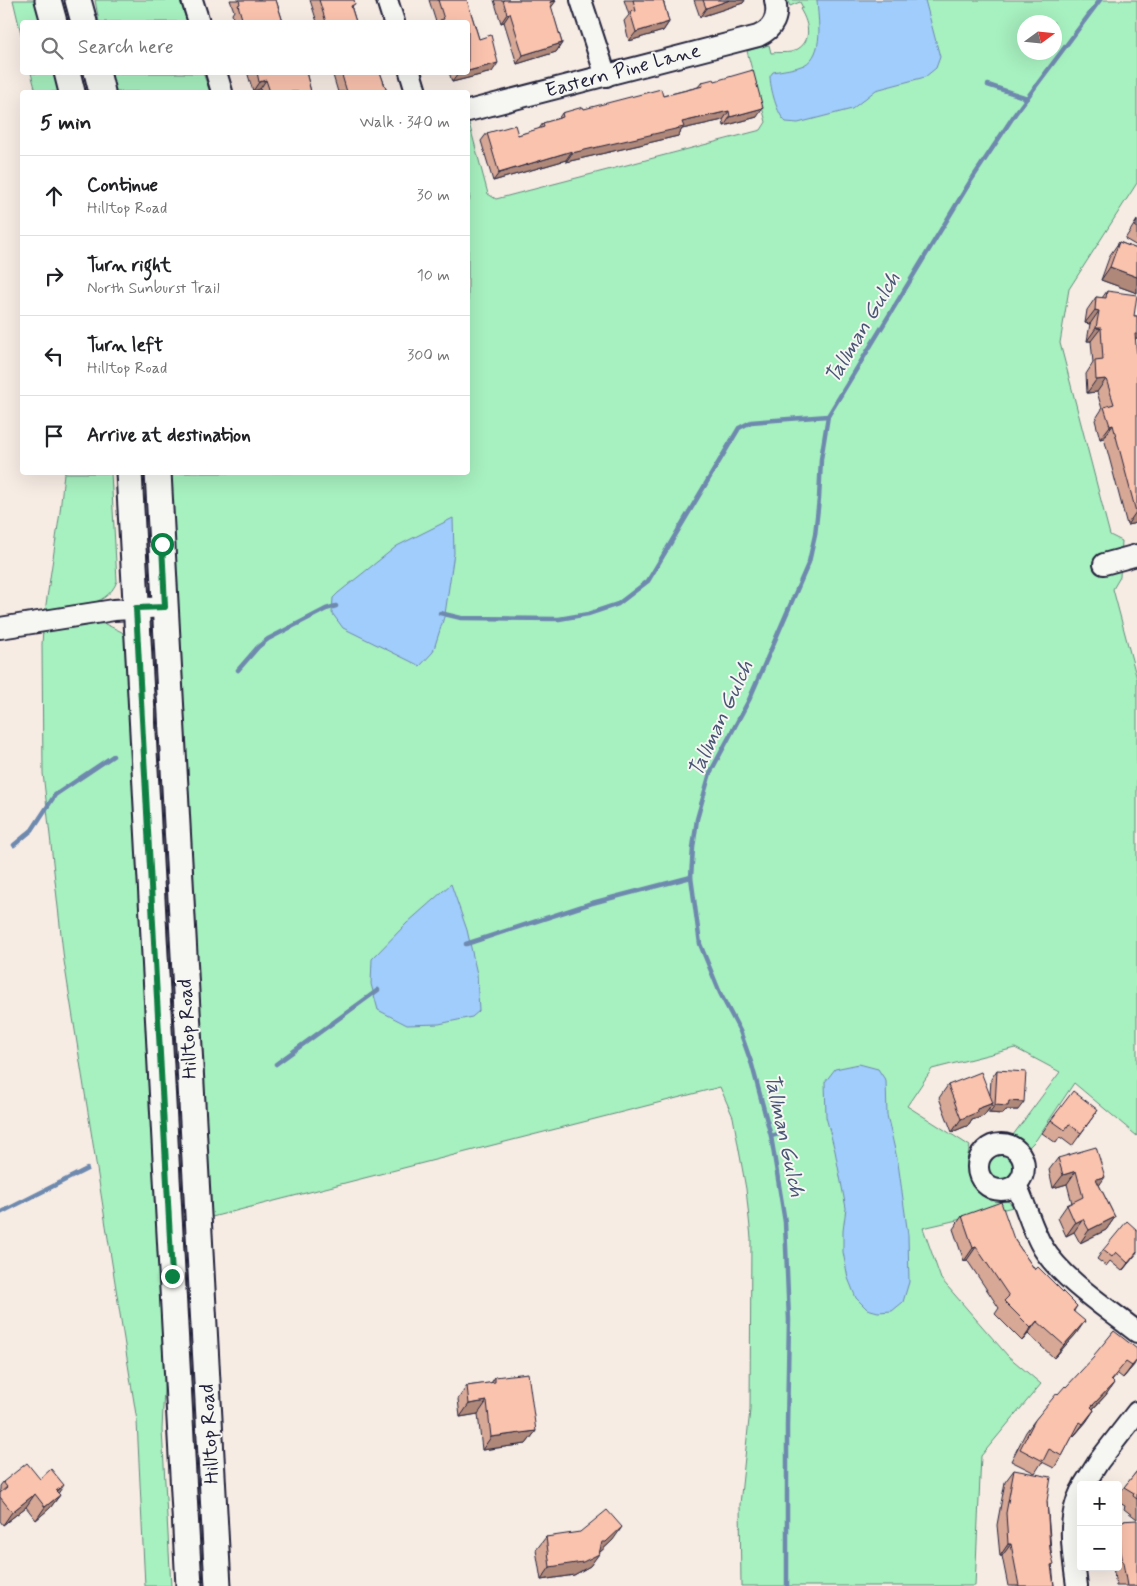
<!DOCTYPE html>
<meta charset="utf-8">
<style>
:root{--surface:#fff;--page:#f6f6f6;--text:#202124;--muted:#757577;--line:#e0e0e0}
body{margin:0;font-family:Mynerve,sans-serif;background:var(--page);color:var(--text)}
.controls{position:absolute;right:15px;bottom:15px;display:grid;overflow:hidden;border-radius:5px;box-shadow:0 5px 20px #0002}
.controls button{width:45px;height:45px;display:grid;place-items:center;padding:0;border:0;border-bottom:1px solid var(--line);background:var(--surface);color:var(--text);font:25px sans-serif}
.compass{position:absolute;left:1017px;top:15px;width:45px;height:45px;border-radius:50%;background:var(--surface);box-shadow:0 5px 20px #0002;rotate:75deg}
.stop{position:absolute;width:15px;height:15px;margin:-11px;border:4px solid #0b8043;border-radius:50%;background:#fff}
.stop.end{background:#0b8043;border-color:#fff;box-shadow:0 1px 5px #0008}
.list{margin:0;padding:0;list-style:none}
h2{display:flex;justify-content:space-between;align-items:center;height:65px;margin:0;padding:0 20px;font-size:21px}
h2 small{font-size:16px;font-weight:400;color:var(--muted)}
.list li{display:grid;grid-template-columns:32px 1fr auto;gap:15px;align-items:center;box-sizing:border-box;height:80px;padding:0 20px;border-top:1px solid var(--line)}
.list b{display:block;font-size:19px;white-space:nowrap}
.list p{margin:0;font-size:16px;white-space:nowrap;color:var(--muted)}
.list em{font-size:16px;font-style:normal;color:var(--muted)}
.icon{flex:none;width:28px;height:28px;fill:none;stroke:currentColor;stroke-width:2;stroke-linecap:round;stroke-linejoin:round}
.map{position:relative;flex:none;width:1137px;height:1586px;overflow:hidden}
.search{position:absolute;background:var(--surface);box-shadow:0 5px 20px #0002;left:20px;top:20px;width:450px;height:55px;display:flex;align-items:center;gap:12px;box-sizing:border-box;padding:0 18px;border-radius:5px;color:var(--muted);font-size:19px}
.panel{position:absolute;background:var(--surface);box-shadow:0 5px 20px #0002;left:20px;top:90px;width:450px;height:385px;border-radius:5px}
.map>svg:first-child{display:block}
.green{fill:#a7f0bf;stroke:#64897d;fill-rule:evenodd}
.water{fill:#a0cdfb;stroke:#6e89ae}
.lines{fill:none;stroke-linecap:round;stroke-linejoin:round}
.stream{stroke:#6e89ae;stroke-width:4.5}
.minor-casing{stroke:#22223b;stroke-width:24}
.major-casing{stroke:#22223b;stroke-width:29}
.minor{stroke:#f6f6f2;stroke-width:20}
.major{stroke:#f6f6f2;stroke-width:25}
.wall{fill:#d7a896;stroke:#22223b}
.shaded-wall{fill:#af887a;stroke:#22223b}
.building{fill:#fac3ae;stroke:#22223b}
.route{stroke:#0b8043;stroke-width:6}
.labels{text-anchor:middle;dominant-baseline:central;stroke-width:4;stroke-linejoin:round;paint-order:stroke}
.street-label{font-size:20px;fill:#22223b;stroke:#f6f6f2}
.water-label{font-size:21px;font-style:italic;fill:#485575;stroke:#f6f6f2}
</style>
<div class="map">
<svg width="1137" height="1586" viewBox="0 0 1137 1586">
<rect width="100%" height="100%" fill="#f7ece4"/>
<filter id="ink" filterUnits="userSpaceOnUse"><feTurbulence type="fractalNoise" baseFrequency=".02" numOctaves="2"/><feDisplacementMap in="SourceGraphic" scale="10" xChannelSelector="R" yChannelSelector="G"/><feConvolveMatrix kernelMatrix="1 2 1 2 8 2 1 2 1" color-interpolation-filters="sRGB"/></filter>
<g filter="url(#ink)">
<g class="green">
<polygon points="13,0 37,0 43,22 22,22 22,38"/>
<polygon points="95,0 180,0 187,22 99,22"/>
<path d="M787,0H1137V183L1069,289L1060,343L1110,535L1122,541L1120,577L1113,589L1137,679V1136L1074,1083L1036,1140L1029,1147L1023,1141L1013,1135L1060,1072L1015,1048L932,1069L907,1106L970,1146C963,1173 966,1188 992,1201L996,1198C1004,1199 1009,1200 1013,1207L923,1228L941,1279L1008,1356L1041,1384L981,1456L975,1586H741L740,1504L750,1410L751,1238L746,1189L733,1117L720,1087L208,1218L168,473L468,472V202L470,199L468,191V123H469L488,194L496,199L761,130L766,122L747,51L769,45L771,53C778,52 785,53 791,52C813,45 810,25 800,9L803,8L800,2L790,6ZM1024,22H1054V52H1024Z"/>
<polygon points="31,73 56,73 61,92 36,92"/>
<polygon points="107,73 203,73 210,92 112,92"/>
<path d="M64,473H111L117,581C107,609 70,607 45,611L60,512Z"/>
<polygon points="91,623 105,624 122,632 130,648 166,1344 162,1430 171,1586 145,1586 137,1421 64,961 43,773 42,644 43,629"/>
<circle cx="1001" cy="1167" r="17"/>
</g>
<g class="water">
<path d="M817,0H925L940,57L936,68L925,77L876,90L852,109L798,123L786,122C777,115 770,87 770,76L773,72C783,70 795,69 804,65C825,54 818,20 817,0Z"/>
<polygon points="453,518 454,553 445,614 433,652 420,666 343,628 332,613 333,598 338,593 397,546"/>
<polygon points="451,884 467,930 477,974 479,1011 472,1017 439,1024 407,1025 378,1010 371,984 372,959 407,923"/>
<polygon points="859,1064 878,1069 886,1081 887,1115 898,1163 908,1235 909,1282 903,1302 892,1311 878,1312 867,1309 856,1298 848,1278 843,1252 843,1231 846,1208 835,1151 826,1117 825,1082 835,1069"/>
</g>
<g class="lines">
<g class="stream">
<polyline points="988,85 1027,98"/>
<polyline points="440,613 461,618 559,619 588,614 618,604 648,581 739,428 751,422 828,416"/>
<polyline points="238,670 258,647 268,639 326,609 336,606"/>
<polyline points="14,845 32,830 55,795 113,756"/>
<polyline points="466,944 592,903 691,877"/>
<polyline points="276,1064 378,990"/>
<polyline points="771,1136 782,1133"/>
<polyline points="0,1213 87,1169"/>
<polyline points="787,1586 787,1426 789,1320 785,1222 771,1136 752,1065 740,1031 720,993 700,944 691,877 693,848 697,819 710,773 749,700 809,562 815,535 819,499 821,459 828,416 970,182 1015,114 1100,0"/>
</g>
<g class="minor-casing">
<g id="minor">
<polyline points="192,0 199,22"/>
<polyline points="387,0 394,22"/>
<polyline points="581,0 606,76"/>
<polyline points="216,72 222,92"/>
<polyline points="410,72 416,92"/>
<path d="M468,111L758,36C774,29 779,16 775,0"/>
<polyline points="1104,564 1137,555"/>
<polyline points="0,628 114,610 165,607"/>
<circle cx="1001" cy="1167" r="23"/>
<path d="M1016,1185C1026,1205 1031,1228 1043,1248C1063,1280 1107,1308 1137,1332"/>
<polyline points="1084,1485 1099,1461 1137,1412"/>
<path d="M1077,1586C1073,1554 1066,1521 1081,1491"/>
</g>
</g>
<g class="major-casing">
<g id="major">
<polyline points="48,0 54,22"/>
<polyline points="78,0 84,22"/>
<polyline points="67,72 72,92"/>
<polyline points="97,72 102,92"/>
<polyline points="129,472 189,1586"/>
<polyline points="158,472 218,1586"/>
</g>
</g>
<use href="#minor" class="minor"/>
<use href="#major" class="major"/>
</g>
<g class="wall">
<polygon points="230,0 276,0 283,22 234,22 232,14 234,11"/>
<polygon points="310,0 354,0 352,9 356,22 317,22"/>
<polygon points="429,0 467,0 479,39 492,72 452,82 449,72 468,72 468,22 436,22"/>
<polygon points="494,0 556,0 551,7 562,43 556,52 517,64 504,22 501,23"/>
<polygon points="624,0 663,0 669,22 663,31 629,41 624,21 629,15"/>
<polygon points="694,0 745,0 743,3 700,17"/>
<polygon points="250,72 306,72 311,92 261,92 260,89 253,91 248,75"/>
<polygon points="332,72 380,72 387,92 338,92"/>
<polygon points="715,81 757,117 724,126 723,120 682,129 678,136 566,162 566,160 493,181 481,141 487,133 518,135 539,129 543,123 558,119 562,113 663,96 698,87 702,82"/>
<polygon points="1137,220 1137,246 1125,239"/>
<polygon points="1119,242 1137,249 1137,293 1101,280 1110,255"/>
<polygon points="1107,291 1134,316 1137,316 1137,338 1135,340 1137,523 1127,525 1104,438 1100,439 1095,420 1102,409 1097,392 1087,393 1086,374 1093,363 1091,341 1087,341 1090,324 1085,323 1087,310 1096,297 1102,298"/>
<polygon points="997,1070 1018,1110 1006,1110 1002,1114 989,1113 989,1108 984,1116 972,1120 969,1125 952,1132 939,1098 948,1085 990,1095 991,1079"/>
<polygon points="1098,1110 1072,1146 1060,1137 1056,1143 1042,1133 1051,1120"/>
<polygon points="1058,1158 1099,1185 1115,1217 1106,1230 1080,1243 1074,1232 1066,1236 1058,1218 1067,1205 1072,1203 1067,1184 1053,1188 1049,1170"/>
<polygon points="962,1216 1014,1239 1035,1270 1077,1306 1074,1311 1076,1334 1054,1358 1028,1334 1022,1341 995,1314 999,1308 967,1260 964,1261 953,1229"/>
<polygon points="1103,1250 1137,1253 1122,1271 1110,1261 1106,1266 1097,1259"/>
<polygon points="1114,1331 1134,1365 1123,1378 1118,1374 1112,1381 1106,1395 1093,1409 1094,1410 1086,1422 1074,1436 1073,1435 1062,1456 1054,1468 1042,1462 1035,1473 1011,1461 1026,1432 1035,1420 1058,1394 1066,1387 1089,1364"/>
<polygon points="495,1377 536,1431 526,1444 482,1450 478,1414 460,1417 458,1399 467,1386 491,1383"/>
<polygon points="1014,1470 1047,1501 1054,1586 1008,1586 1002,1556 1000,1556 997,1525 1005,1482"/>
<polygon points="1137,1471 1137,1519 1124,1509 1125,1506 1118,1502 1118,1495"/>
<polygon points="40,1479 60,1495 50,1508 36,1520 26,1507 3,1525 0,1521 0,1486 3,1482"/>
<polygon points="1120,1521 1137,1586 1116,1586 1113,1567 1118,1567 1118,1523"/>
<polygon points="546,1537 613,1540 599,1553 590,1566 574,1575 541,1580 536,1550"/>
</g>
<g class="shaded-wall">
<polygon points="730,0 745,0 743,3 700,17 706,8"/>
<polygon points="556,1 550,9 550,2"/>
<polygon points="510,13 504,22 501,23 507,14"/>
<polygon points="669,22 663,31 629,41 636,32"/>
<polygon points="562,43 556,52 517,64 523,55"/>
<polygon points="498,63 492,72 452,82 458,74 468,72 468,71"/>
<polygon points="266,80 260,89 253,91 259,82"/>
<polygon points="763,108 757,117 724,126 730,117"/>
<polygon points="729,111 723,120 682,129 678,136 566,162 572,153 682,122"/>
<polygon points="572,151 566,160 493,181 499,173"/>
<polygon points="1110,267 1137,277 1137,293 1101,280"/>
<polygon points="1095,310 1099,311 1090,324 1085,323"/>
<polygon points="1096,328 1101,328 1091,341 1087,341"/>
<polygon points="1106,379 1097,392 1087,393 1096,380"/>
<polygon points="1113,425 1104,438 1100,439 1110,426"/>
<polygon points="1136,512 1137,512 1137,523 1127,525"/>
<polygon points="1009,1101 1024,1102 1018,1110 1006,1110 1002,1114 989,1113 995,1105"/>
<polygon points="993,1103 984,1116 972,1120 969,1125 952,1132 961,1119 977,1109"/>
<polygon points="1076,1171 1067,1184 1053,1188 1063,1175"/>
<polygon points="1105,1177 1096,1190 1096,1179"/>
<polygon points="1115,1217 1106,1230 1080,1243 1089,1230"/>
<polygon points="1083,1219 1074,1232 1066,1236 1075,1223"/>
<polygon points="976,1247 967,1260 964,1261 973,1248"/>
<polygon points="1137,1252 1137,1253 1122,1271 1128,1263"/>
<polygon points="1037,1321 1028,1334 1022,1341 1031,1328"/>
<polygon points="1085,1321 1076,1334 1054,1358 1064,1345"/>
<polygon points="1137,1360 1134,1365 1123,1378 1132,1366"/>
<polygon points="1114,1383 1106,1395 1083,1419 1091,1407"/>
<polygon points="487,1401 478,1414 460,1417 469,1404"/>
<polygon points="1094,1410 1086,1422 1074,1436 1083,1424"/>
<polygon points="536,1431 526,1444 482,1450 491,1437"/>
<polygon points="64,1485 55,1498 56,1491"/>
<polygon points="35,1494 26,1507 3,1525 12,1512"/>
<polygon points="60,1495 50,1508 36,1520 45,1507"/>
<polygon points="622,1527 613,1540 598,1554 599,1554 590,1566 574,1575 541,1580 550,1567 602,1542"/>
<polygon points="1008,1544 1011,1544 1002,1556 1000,1556"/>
</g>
<g class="building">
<polygon points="239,0 276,0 283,22 250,22 249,21 243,22 238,5 240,4"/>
<polygon points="319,0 354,0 355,4 351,6 356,22 324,22 326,22"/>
<polygon points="438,0 467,0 479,39 491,35 498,63 468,71 468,22 440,22 440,20 444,19"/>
<polygon points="503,0 556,0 550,2 562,43 523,55 510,13 507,14"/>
<polygon points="633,0 663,0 669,22 636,32 630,12 636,11"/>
<polygon points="703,0 730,0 706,8"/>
<polygon points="753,70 763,108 730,117 729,111 682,122 684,127 572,153 572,151 499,173 487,133 515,125 518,135 544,127 543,123 563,117 562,113 583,107 584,109 661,89 663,96 703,86 702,82 714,79 715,81"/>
<polygon points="257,72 306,72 311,92 270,92 266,80 259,82"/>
<polygon points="341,72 380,72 387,92 347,92"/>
<polygon points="1137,221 1137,228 1134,226"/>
<polygon points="1119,242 1137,249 1137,277 1110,267"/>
<polygon points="1107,291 1137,295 1134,316 1137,316 1137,334 1135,334 1137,357 1137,512 1136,512 1113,425 1110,426 1104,407 1114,404 1106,379 1096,380 1095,361 1103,360 1101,328 1096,328 1099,311 1095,310 1096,297 1106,298"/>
<polygon points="997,1070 1026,1072 1024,1102 1009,1101 1008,1106 995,1105"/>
<polygon points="981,1072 993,1103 977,1109 978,1112 961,1119 948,1085"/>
<polygon points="1073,1091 1098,1110 1081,1133 1069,1124 1065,1130 1051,1120"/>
<polygon points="1096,1147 1105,1177 1096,1179 1115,1217 1089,1230 1083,1219 1075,1223 1067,1205 1083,1197 1076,1171 1063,1175 1058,1158"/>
<polygon points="1001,1202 1014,1239 1035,1270 1038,1267 1077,1306 1073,1311 1085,1321 1064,1345 1037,1321 1031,1328 1004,1301 1009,1296 976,1247 973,1248 962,1216"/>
<polygon points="1127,1221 1137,1230 1137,1252 1128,1263 1116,1252 1112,1257 1103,1250"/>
<polygon points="1114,1331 1137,1349 1137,1360 1132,1366 1126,1362 1111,1380 1114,1383 1091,1407 1094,1410 1083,1424 1080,1422 1062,1456 1049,1449 1043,1461 1020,1449 1035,1420 1057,1393 1058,1394 1065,1386 1066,1387 1095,1356 1094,1355"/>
<polygon points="528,1373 536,1431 491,1437 487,1401 469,1404 467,1386 495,1382 495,1377"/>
<polygon points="27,1463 40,1479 51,1469 64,1485 56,1491 60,1495 45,1507 35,1494 12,1512 0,1497 0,1493 7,1487 3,1482"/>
<polygon points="1014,1470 1051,1477 1047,1501 1050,1549 1054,1564 1051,1565 1054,1586 1019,1586 1011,1544 1008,1544 1006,1513"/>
<polygon points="1137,1471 1137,1499 1133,1496 1134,1493 1124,1487"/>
<polygon points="607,1510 622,1527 606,1542 602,1542 599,1554 583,1562 550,1567 546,1537 580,1532"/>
<polygon points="1137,1520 1137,1586 1127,1586 1121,1551 1120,1521"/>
</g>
</g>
<g class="lines" filter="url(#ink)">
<polyline class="route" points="162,544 165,607 136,608 172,1276"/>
</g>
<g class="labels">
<g class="street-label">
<text transform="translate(623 71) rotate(-15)">Eastern Pine Lane</text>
<text transform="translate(188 1029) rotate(-93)">Hilltop Road</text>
<text transform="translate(210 1434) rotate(-93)">Hilltop Road</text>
</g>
<g class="water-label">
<text transform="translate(863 328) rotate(-59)">Tallman Gulch</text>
<text transform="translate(721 719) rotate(-65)">Tallman Gulch</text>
<text transform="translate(784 1135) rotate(78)">Tallman Gulch</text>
</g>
</g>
</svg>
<div class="controls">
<button>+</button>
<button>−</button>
</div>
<svg class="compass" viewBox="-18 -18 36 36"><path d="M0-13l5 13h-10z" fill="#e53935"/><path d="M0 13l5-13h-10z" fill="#757577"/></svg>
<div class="stop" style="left:162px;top:544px"></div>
<div class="stop end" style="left:172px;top:1276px"></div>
<div class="search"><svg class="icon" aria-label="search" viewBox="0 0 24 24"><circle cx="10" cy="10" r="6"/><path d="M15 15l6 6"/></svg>Search here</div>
<section class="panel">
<h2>5 min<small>Walk · 340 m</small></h2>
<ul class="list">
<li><svg class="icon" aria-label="ahead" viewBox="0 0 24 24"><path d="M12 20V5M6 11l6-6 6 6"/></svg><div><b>Continue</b><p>Hilltop Road</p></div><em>30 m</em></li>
<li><svg class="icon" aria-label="right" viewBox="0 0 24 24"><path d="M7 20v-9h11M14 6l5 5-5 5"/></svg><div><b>Turn right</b><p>North Sunburst Trail</p></div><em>10 m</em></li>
<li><svg class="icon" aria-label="left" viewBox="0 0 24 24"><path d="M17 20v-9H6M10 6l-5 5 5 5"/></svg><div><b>Turn left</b><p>Hilltop Road</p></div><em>300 m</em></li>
<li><svg class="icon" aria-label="arrive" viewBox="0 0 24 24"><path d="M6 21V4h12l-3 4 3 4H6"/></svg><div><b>Arrive at destination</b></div></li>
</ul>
</section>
</div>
